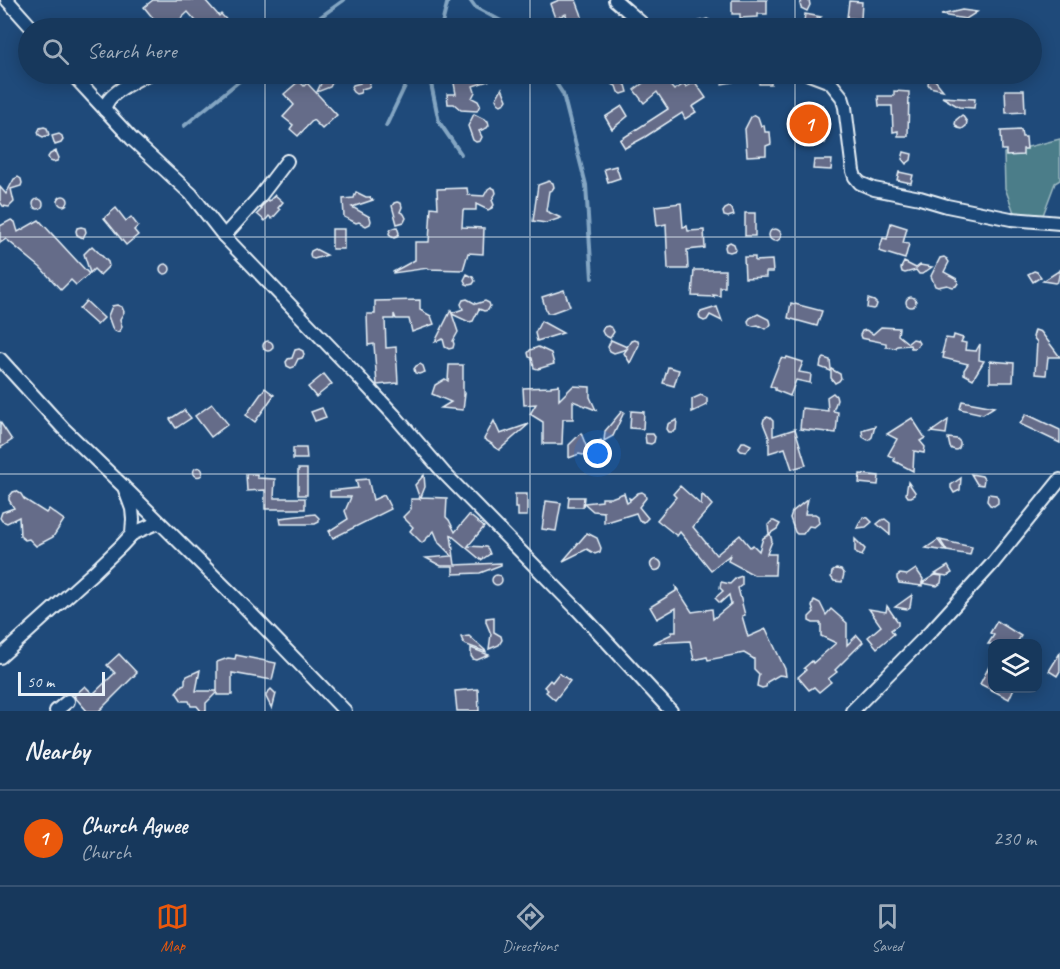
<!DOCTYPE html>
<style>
:root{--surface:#17385c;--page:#203f62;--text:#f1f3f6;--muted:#9eacbb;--line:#365272;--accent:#ea580c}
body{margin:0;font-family:Caveat,sans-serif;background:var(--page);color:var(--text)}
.controls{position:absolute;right:18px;bottom:18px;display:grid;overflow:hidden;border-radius:12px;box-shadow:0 3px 15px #0003}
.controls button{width:54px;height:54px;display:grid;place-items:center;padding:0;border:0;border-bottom:2px solid var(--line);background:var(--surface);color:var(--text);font:30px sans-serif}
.scale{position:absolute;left:18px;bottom:15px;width:87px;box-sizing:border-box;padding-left:6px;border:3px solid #e8f1f8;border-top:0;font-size:16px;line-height:21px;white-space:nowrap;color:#e8f1f8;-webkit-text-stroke:4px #1f4a7a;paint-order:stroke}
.you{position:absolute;left:598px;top:454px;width:21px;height:21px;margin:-15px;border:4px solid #fff;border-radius:50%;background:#1a73e8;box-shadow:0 0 0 9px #1a73e833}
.badge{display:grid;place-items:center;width:39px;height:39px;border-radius:50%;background:var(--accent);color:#fff;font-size:20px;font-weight:700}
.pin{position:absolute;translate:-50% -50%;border:3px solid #fff;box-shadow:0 2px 6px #0006}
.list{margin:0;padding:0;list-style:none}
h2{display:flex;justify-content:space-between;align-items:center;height:78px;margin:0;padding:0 24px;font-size:26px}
h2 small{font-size:20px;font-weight:400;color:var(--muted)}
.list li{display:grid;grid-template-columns:39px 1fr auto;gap:18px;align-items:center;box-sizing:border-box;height:96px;padding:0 24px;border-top:2px solid var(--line)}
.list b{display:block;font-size:22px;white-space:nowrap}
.list p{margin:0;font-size:20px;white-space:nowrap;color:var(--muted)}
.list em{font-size:20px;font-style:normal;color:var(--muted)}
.icon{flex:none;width:33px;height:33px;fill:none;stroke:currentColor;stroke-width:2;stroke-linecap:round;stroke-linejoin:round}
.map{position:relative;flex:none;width:1060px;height:711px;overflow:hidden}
.search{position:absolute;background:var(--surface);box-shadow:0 3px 15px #0003;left:18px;right:18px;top:18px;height:66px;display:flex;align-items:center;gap:15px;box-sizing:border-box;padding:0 21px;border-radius:33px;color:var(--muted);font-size:22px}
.sheet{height:174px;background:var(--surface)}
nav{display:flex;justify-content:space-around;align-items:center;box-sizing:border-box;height:84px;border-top:2px solid var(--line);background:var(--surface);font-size:16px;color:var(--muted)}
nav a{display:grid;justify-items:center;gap:3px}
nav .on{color:var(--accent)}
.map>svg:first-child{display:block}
.green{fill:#4b7d89;stroke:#9ab7c0;stroke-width:1.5}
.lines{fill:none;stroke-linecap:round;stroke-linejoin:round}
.stream{stroke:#84a6c3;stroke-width:4}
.building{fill:#656c89;stroke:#e8f1f8;stroke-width:1.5}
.street-casing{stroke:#e8f1f8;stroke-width:16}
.street{stroke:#1f4a7a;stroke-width:12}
.grid{fill:none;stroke:#e8f1f8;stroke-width:1.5;stroke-opacity:0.55}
</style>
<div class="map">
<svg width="1060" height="711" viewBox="0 0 1060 711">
<rect width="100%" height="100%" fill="#1f4a7a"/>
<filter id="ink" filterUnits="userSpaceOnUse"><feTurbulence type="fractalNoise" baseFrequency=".0167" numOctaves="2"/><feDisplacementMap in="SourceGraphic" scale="12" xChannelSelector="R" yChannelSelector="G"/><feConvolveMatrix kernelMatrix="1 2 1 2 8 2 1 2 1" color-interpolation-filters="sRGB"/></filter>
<g filter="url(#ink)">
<polygon class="green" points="1060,139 1060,180 1055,183 1043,215 1016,218 1005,188 1004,153"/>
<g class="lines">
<g class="stream">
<polyline points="470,0 475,7 514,28"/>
<polyline points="305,28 344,0"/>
<polyline points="441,28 448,0"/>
<polyline points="429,74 439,122 461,154"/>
<polyline points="550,74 563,94 586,185 592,278"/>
<polyline points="184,126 248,74"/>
<polyline points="386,126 406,84 419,74"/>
</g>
</g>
<g class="building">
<polygon points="153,0 205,0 219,16 221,14 234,28 202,28 188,12 171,28 162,19 157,23 144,7"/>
<polygon points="559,0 576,0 581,13 585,28 569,28 566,14 555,18 550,4"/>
<polygon points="732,0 767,0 767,14 758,14 758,17 740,18 740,14 732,14"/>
<polygon points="804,0 809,0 810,5 807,11 801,8 800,4 802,1"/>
<polygon points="849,1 862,2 861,19 847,18"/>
<polygon points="962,10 977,12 966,19 941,15"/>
<polygon points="805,14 821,17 810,24 806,24 804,21"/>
<polygon points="707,19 711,21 712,24 710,28 684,28 683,26"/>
<polygon points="464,74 482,74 494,79 473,86 475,92 472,98 478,101 480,105 477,111 461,110 454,104 448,104 447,94 456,94 454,83"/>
<polygon points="655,74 660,74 674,90 684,84 686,87 695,82 706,98 692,107 696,112 685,119 682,113 645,137 625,148 620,140 668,109 657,92 644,103 634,90"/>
<polygon points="720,74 732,74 733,82 722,84"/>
<polygon points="760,74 771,75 771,84 759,84"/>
<polygon points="614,75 617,76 620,82 626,85 628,92 622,94 618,92 616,86 610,83 609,79 610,76"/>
<polygon points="327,78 331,80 332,83 330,87 317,92 323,79"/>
<polygon points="366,78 369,80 370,83 369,87 362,89 360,93 356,94 353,92 351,89 353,85 360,83 362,79"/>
<polygon points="929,78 935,80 943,90 930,87 928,84"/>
<polygon points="299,81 304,86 307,83 337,115 322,129 313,120 298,136 290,129 293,125 283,117 294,105 284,94"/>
<polygon points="502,88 507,100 505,103 501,105 498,103 496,99"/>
<polygon points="1005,90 1024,90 1025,112 1006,113"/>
<polygon points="894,91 909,92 908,136 898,136 898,131 893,132 892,106 879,106 878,96 894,96"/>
<polygon points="942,97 975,99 974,108 959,107"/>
<polygon points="823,105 823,124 794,124 793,106"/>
<polygon points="622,106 628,116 612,129 605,117"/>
<polygon points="474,114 488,121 489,125 487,128 479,131 482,137 480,141 476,142 473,140 468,126"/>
<polygon points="755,115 758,117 761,126 764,125 765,132 770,132 771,144 766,146 766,155 747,156 745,129 751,117"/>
<polygon points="962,115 967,122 966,126 962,129 958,128 955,124 956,120"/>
<polygon points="44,127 47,128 49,135 43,137 39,135 38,132 40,128"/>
<rect x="816" y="127" width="9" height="16"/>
<polygon points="1021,130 1022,137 1026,137 1027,149 1023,149 1023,155 1006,156 1006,150 1002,150 1001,131"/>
<polygon points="59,134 62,136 63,140 61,143 55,145 52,136"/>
<polygon points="56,151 59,158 57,161 53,162 50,161 48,157 50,154"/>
<polygon points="904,152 912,154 911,160 906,164 902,159"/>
<polygon points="814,160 832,160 831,170 813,169"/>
<polygon points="616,166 620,178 608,182 604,169"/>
<polygon points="899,172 913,175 911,183 897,180"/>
<polygon points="18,177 21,179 22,183 21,186 11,189 14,202 9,207 3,206 0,202 0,187 6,194 14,179"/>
<polygon points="549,181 553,183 554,187 552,190 549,191 546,211 561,218 546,223 533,221 538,185"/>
<polygon points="491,187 495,189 496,193 492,200 494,205 492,208 488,210 476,204 476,210 463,210 462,227 484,228 483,254 468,253 463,270 428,269 428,268 393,273 393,272 415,260 415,242 429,242 431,207 438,208 437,189 467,188 468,195 484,196 488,189"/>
<polygon points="356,192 366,197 370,197 371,199 373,200 352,207 370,217 371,221 370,224 366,226 359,222 356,223 344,217 343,199 354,198"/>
<polygon points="275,195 283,202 278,208 280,210 272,219 269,216 265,221 257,214 262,209 260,208 268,200 269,201"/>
<circle cx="63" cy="201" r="5"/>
<circle cx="38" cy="204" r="5"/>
<polygon points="397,202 401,203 402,207 400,212 404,214 406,218 404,222 397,224 392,206 394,203"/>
<polygon points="681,203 683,227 687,226 688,231 704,230 705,248 687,250 688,269 668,269 666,224 657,226 655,206"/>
<polygon points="729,207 732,209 734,215 728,217 724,216 723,212 725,209"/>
<polygon points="116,208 126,221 131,217 138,226 134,230 138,235 126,245 104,218"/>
<rect x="745" y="213" width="10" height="23"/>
<polygon points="11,220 15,222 18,232 39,220 89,274 76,285 71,280 61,290 41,268 6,239 0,243 0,226"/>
<polygon points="891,223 907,228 903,243 909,244 905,259 879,251 883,238 887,239"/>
<polygon points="81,227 85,228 86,232 83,238 77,235 76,231 77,228"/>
<polygon points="397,227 399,233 397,237 394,238 390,236 389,233 391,229"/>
<circle cx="775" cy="235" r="6"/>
<rect x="332" y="229" width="12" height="20"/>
<polygon points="730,242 734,244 736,250 730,252 726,251 725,247 726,244"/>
<polygon points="92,246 108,262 109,266 100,275 94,269 90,273 84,254"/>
<polygon points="315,249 327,255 314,259 311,258 310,254 311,251"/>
<polygon points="744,257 755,257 755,261 772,260 773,272 766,272 766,277 745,278"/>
<polygon points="944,257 947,259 949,262 944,272 957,279 958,283 956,286 953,287 947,285 938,287 935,286 931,276 940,258"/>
<polygon points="904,262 916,268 920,265 932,267 922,274 919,274 916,270 905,273 902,272 901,268"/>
<circle cx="165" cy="269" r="5"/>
<polygon points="694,270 725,270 725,287 720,287 720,296 713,295 714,297 692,296"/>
<polygon points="1060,270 1058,281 1055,283 1043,281"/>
<polygon points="1034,271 1037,272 1041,277 1033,282 1028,274"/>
<polygon points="467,274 473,277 475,281 473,284 469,285 466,284 464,280"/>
<polygon points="564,290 570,306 551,313 547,313 542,297"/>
<circle cx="911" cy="302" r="5"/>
<polygon points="467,299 476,304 485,301 489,303 490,306 488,310 484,311 479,309 473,321 469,322 452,314 458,332 453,341 454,344 453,348 449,349 445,347 443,339 435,342 451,310 452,313 463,309 461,304 463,300"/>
<polygon points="868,299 874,301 877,304 876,307 873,309 867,308"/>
<polygon points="420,300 420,310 431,316 434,324 412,332 409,319 396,319 394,314 394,319 385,319 386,348 396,347 398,383 377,385 374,344 368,345 367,314 375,314 375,301"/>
<polygon points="86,301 104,318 97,325 79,309"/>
<polygon points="791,303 822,311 817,326 788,318"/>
<polygon points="117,305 122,307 124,312 120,319 122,327 120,331 117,332 113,330 108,316 112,306"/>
<polygon points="717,307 722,321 710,315 707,320 704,321 700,319 699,315 701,312"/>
<polygon points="758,314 770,320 771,324 769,327 765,329 758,325 753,326 749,325 748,321 750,318"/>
<polygon points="541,321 563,333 537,341 535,333"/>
<polygon points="608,326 612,328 614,332 610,338 604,335 602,331 604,327"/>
<polygon points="881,327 899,328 898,335 908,343 913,339 917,340 919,343 918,346 915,348 911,348 910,345 897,346 896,348 886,347 886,343 861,338 860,335 862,331 866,330 873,334"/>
<polygon points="1035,330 1041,332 1060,357 1048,357 1046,375 1035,374 1037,342 1033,337"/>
<polygon points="954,335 963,338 961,342 966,343 965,350 976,351 980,344 979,360 984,361 973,379 964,374 964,370 968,364 943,358 944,353 942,353 946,338 953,339"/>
<polygon points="611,340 627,347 631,341 634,340 638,341 639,345 630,363 624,353 627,349 614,353 610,351 608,347"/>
<circle cx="268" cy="346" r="5"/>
<polygon points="538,347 551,353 554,364 538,369 534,368 532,358 529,357 528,353 530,350"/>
<polygon points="299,349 303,351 304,355 302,358 298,359 294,367 291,368 287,366 286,362 288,359 292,358 295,350"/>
<polygon points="787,357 803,362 799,372 811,374 810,383 796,380 790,396 775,390 775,388 770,386 781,358 786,359"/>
<polygon points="824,358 830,360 831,369 840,374 841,378 839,381 835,383 831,378 831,371 820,367 821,361"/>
<polygon points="990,361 1014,363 1013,382 990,382"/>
<polygon points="420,364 423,366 425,372 419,374 415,373 414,369 416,366"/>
<polygon points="449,365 463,365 463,396 465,394 463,410 441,408 451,402 432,394 435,385 445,379 448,381"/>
<polygon points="668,367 679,370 674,386 663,383"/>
<polygon points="324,374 332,384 316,397 308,387"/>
<polygon points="559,385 559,400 573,386 590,387 590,397 596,410 573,401 573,419 563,419 562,444 543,444 543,422 530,414 536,404 524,405 523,388 551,387 551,386"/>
<polygon points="265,388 274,395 255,422 246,415"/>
<polygon points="833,393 836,396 837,400 833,411 838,412 836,433 800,429 802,408 828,411 827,397"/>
<polygon points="701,395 707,398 707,405 692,412 692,399"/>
<polygon points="962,401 994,407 983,414 960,409"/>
<polygon points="212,404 228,424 211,437 195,416"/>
<polygon points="322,408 326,417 315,421 311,412"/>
<polygon points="184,410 191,418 176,428 170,419"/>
<polygon points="622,411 624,412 613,436 604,441 605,431"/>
<polygon points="631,411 644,412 643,429 630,428"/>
<polygon points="1026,414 1060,430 1060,443 1020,424"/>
<polygon points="767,417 770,418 773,421 773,436 795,429 806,465 792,469 785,448 769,453 769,438 763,423 764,419"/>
<polygon points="912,418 925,438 920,441 925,447 924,453 914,451 913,471 894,461 894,458 888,455 897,439 887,434"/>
<polygon points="677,420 676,430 673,432 669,432 667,429 668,424"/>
<polygon points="948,420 946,434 931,432"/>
<polygon points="494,421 500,434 529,424 499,450 494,447 492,444 484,439"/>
<polygon points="0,422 12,440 0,448"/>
<polygon points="875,426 872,437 870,439 868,440 863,437 862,431 865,429"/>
<polygon points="581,433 589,453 583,455 579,454 569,458 569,445"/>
<polygon points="645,434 653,434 655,437 654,442 651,444 646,443"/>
<polygon points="948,438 957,439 960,442 960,445 959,448 956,450 952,449 950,447"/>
<polygon points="601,440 605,449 592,455 588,446"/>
<polygon points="742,442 745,442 751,445 746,452 741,451 739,449 739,447"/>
<polygon points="293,448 306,448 307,459 293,459"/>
<circle cx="198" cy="472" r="4.5"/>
<rect x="298" y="469" width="9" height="26"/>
<polygon points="246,474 257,474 257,478 275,479 274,498 305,498 305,509 265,509 265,490 247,491"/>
<polygon points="860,474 879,476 878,485 859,483"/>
<polygon points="971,474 982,476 984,479 983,485 977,484"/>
<polygon points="424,475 425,487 421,497 447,498 446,517 449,520 455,532 469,515 484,527 468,546 486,547 488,549 490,554 481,560 451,535 455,565 501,563 501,565 480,573 453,574 453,566 441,566 426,558 452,556 439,543 434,531 422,543 410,531 413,527 403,517 411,509 411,499 420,499 415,485"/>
<polygon points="961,478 960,490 954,493 951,488 951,485"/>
<polygon points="368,479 373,500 384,495 391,509 333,538 329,531 348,519 345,511 351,497 330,497 330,491 358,488 356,480"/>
<polygon points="908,482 915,492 915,495 911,497 908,497 906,494"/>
<polygon points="680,486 701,505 702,494 712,505 693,527 716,555 740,535 750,547 753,545 759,551 763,538 770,534 772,541 767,554 776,554 775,575 754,575 728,561 730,555 711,570 680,532 677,536 657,520 676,497 673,494"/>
<polygon points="16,491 21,494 24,499 46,513 49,509 64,520 53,537 36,546 29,539 25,540 20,536 19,517 7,523 2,521 0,518 2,512 14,508 9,500 9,497 13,492"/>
<polygon points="642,492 645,494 646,498 639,507 648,518 644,522 639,520 636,513 604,523 604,512 593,511 584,503 602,501 602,498 611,498 624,493 627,503 630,501 629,498 631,499 638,493"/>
<polygon points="515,494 527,494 527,516 518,516 518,508 515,508"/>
<polygon points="988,494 996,495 998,499 998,503 994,506 990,505 987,501"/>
<polygon points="569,497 584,497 583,507 568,507"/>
<polygon points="808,499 805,514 815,514 818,516 819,523 814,527 809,526 803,534 797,534 795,532 790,518 792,512"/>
<polygon points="546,501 561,503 556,531 542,529"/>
<polygon points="315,514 319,518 319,522 315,524 281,524 280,518"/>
<polygon points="864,517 868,518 872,522 866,527 857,528 861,520"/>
<polygon points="885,519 890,523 890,535 877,524 882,520"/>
<polygon points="772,521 774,521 780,524 777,529 769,534 768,525"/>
<polygon points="587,533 597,538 601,548 600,552 595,554 587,549 563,561"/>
<polygon points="855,539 865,549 862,556 857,554 855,551"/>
<polygon points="938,540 946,551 926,548"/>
<polygon points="940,540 972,547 970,555 947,551"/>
<circle cx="656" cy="565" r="5.5"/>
<polygon points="948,566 952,573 947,576 935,574"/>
<polygon points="836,569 841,570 844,574 842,582 834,581 831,577 832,572"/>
<polygon points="916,569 923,579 922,583 935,575 942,576 941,583 937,586 922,583 922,586 899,583 897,579 897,576 900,574 907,575"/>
<circle cx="497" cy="580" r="5"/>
<polygon points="742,576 742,585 738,588 745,615 742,616 748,637 766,629 785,669 786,676 779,675 767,682 766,687 762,688 757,686 759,674 754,669 754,659 744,653 708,660 707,657 694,660 690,641 653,643 672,634 672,632 676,632 676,608 657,619 650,607 676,591 676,587 692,612 712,609 713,619 731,604 729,595 720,603 715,598 723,591 720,588 721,582 730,584 736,578"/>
<polygon points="912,595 910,607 907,609 895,607"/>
<polygon points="814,600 820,603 826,615 831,609 847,623 847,645 857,635 863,642 835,670 837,672 828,679 831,682 819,692 814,687 809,690 798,677 806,670 804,668 812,661 813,663 836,643 821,636 821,623 813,623 809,621 809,617 814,612 812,607"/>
<polygon points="887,606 898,622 898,625 891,630 894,634 877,648 868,637 881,626 869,609 886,612"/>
<polygon points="494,617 494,632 501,636 502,640 499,645 489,649 491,634 486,622 486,618"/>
<polygon points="997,621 1021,636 1016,644 988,644 994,635 990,633"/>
<polygon points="469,636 486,651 486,652 464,644 461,637"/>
<polygon points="471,648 489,655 477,660 473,659 471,656"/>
<polygon points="1060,653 1060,671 1057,676 1049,671"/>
<polygon points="119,654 137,673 99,711 87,711 74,696 85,686 93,694 115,673 107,665"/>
<polygon points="236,655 276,663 272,680 232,673 232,695 217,695 217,692 206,703 206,711 201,711 197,706 191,706 189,701 182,701 176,692 182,685 185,684 185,679 187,676 200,670 196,691 217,691 217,662 228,658 235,659"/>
<polygon points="993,659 993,688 1014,688 1009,699 980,684"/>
<polygon points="559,673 570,681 555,700 546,692 548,690 544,687 550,680 552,682"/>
<polygon points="271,689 276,694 272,709 266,697 266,694"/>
<polygon points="478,689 479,711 457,711 455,691"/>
</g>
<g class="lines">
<g class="street-casing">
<g id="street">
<polyline points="7,0 32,28"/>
<polyline points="615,0 647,28"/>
<polyline points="72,74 132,139 191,194 224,236 355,373 394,415 444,473 577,609 671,711"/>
<polyline points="809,74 830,82 842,97 845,107 853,171 855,177 860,183 874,189 920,198 947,206 1011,219 1060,223"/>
<path d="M105,110C105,94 135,81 148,74"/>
<polyline points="224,236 261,195 287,161"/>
<polyline points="0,359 63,428 124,487 132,509 133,519 132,534 121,546 94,572 0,657"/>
<polyline points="127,490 238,600 345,711"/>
<polyline points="132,534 159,522"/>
<polyline points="56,711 68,701"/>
<polyline points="852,711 932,630 993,563 1060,480"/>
</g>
</g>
<use href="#street" class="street"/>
</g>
</g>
<path class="grid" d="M265,0V28M530,0V28M795,0V28M265,74V711M530,74V711M795,74V711M0,237H1060M0,474H1060"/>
</svg>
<div class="controls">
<button><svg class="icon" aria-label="layers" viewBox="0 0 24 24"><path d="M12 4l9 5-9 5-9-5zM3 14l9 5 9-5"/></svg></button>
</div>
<div class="scale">50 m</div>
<div class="you"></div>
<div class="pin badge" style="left:809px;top:124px">1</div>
<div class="search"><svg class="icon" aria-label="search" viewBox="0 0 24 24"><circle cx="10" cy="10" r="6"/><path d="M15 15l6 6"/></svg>Search here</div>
</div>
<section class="sheet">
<h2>Nearby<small></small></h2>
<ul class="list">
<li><span class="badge">1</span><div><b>Church Agwee</b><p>Church</p></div><em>230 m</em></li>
</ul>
</section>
<nav>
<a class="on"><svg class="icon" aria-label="map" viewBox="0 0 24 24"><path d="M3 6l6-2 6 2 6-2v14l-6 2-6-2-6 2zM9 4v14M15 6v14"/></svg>Map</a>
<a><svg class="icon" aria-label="directions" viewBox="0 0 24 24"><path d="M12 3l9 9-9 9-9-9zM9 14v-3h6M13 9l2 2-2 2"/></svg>Directions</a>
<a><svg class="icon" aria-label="saved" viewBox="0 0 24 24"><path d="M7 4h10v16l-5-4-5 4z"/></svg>Saved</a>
</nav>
